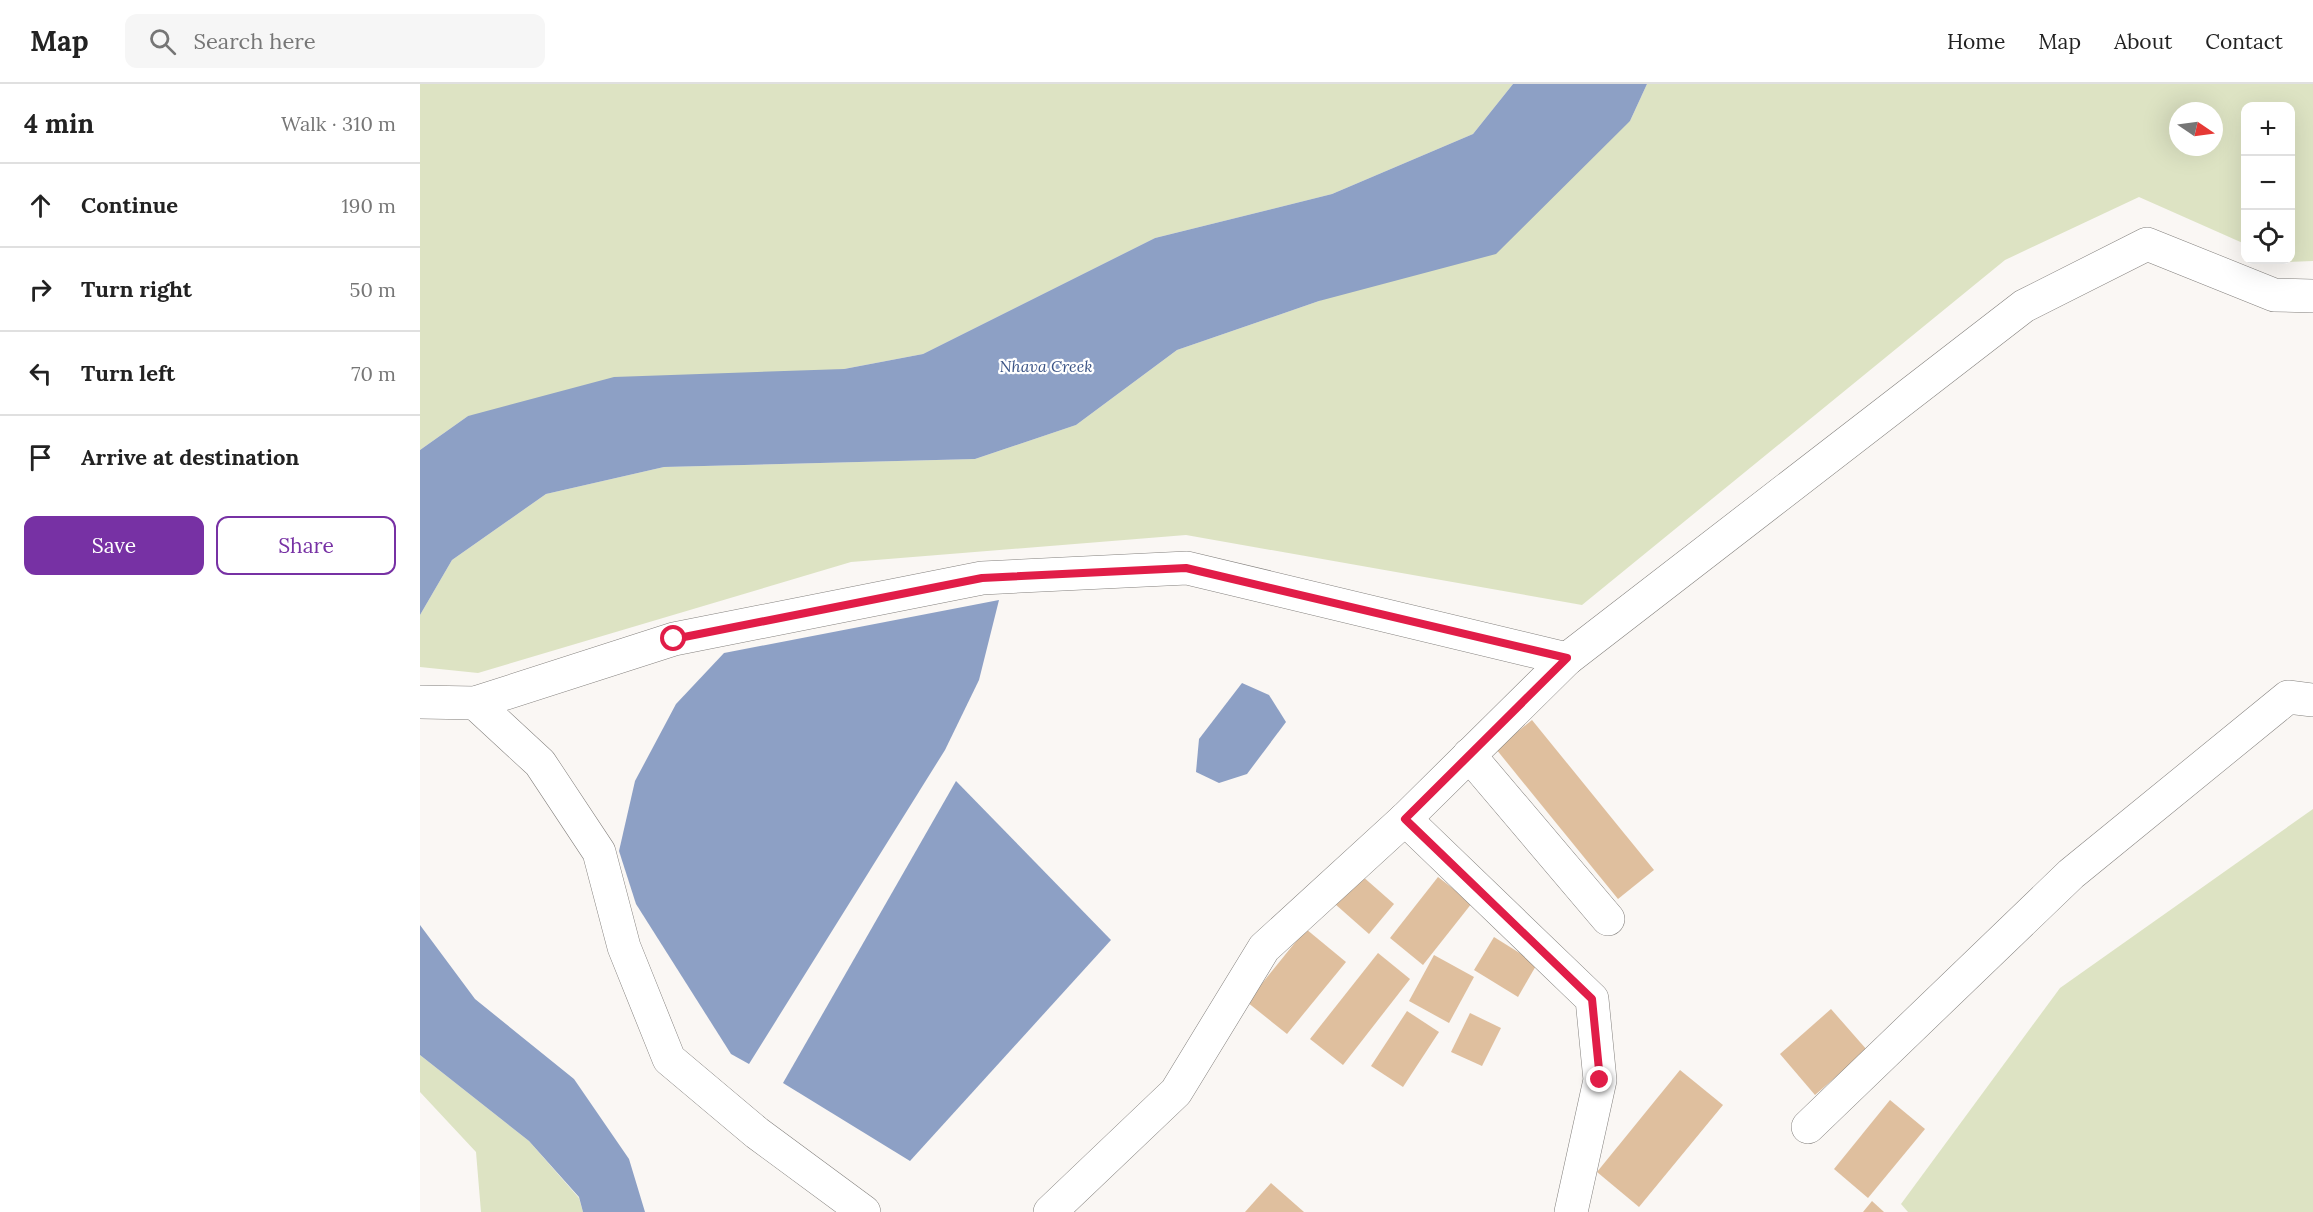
<!DOCTYPE html>
<meta charset="utf-8">
<style>
:root{--surface:#fff;--page:#f6f6f6;--text:#222;--muted:#767676;--line:#e0e0e0;--accent:#7731a4}
body{margin:0;font-family:Lora,serif;background:var(--page);color:var(--text)}
.controls{position:absolute;right:18px;top:18px;display:grid;overflow:hidden;border-radius:12px;box-shadow:0 6px 24px #0002}
.controls button{width:54px;height:54px;display:grid;place-items:center;padding:0;border:0;border-bottom:2px solid var(--line);background:var(--surface);color:var(--text);font:30px sans-serif}
.compass{position:absolute;left:1749px;top:18px;width:54px;height:54px;border-radius:50%;background:var(--surface);box-shadow:0 6px 24px #0002;rotate:103deg}
.stop{position:absolute;width:18px;height:18px;margin:-14px;border:4px solid #e11d48;border-radius:50%;background:#fff}
.stop.end{background:#e11d48;border-color:#fff;box-shadow:0 2px 6px #0008}
.list{margin:0;padding:0;list-style:none}
h2{display:flex;justify-content:space-between;align-items:center;height:78px;margin:0;padding:0 24px;font-size:26px}
h2 small{font-size:20px;font-weight:400;color:var(--muted)}
.list li{display:grid;grid-template-columns:39px 1fr auto;gap:18px;align-items:center;box-sizing:border-box;height:84px;padding:0 24px;border-top:2px solid var(--line)}
.list b{display:block;font-size:22px;white-space:nowrap}
.list em{font-size:20px;font-style:normal;color:var(--muted)}
.actions{display:flex;gap:12px;padding:18px 24px}
.actions a{flex:1;padding:14px 0;border:2px solid var(--accent);border-radius:12px;text-align:center;font-size:21px;color:var(--accent)}
.actions .main{background:var(--accent);color:#fff}
.icon{flex:none;width:33px;height:33px;fill:none;stroke:currentColor;stroke-width:2;stroke-linecap:round;stroke-linejoin:round}
.map{position:relative;flex:none;width:1893px;height:1128px;overflow:hidden}
header{display:flex;align-items:center;gap:36px;box-sizing:border-box;height:84px;padding:0 30px;background:var(--surface);border-bottom:2px solid var(--line)}
header strong{font-size:28px}
nav{display:flex;gap:33px;margin-inline-start:auto;font-size:21px}
.search{width:420px;height:54px;background:var(--page);display:flex;align-items:center;gap:15px;box-sizing:border-box;padding:0 21px;border-radius:12px;color:var(--muted);font-size:22px}
main{display:flex}
aside{flex:1;background:var(--surface)}
.map>svg:first-child{display:block}
.green{fill:#dde3c3;fill-rule:evenodd}
.water{fill:#8da0c5}
.building{fill:#dfbf9e}
.lines{fill:none;stroke-linecap:round;stroke-linejoin:round}
.minor-casing{stroke:#84817e;stroke-width:34}
.minor{stroke:#fff;stroke-width:33}
.route{stroke:#e11d48;stroke-width:8}
.labels{text-anchor:middle;dominant-baseline:central;stroke-width:4.5;stroke-linejoin:round;paint-order:stroke}
.water-label{font-size:16px;font-style:italic;fill:#3c5587;stroke:#fff}
</style>
<header>
<strong>Map</strong>
<div class="search"><svg class="icon" aria-label="search" viewBox="0 0 24 24"><circle cx="10" cy="10" r="6"/><path d="M15 15l6 6"/></svg>Search here</div>
<nav><a>Home</a><a>Map</a><a>About</a><a>Contact</a></nav>
</header>
<main>
<aside>
<h2>4 min<small>Walk · 310 m</small></h2>
<ul class="list">
<li><svg class="icon" aria-label="ahead" viewBox="0 0 24 24"><path d="M12 20V5M6 11l6-6 6 6"/></svg><div><b>Continue</b></div><em>190 m</em></li>
<li><svg class="icon" aria-label="right" viewBox="0 0 24 24"><path d="M7 20v-9h11M14 6l5 5-5 5"/></svg><div><b>Turn right</b></div><em>50 m</em></li>
<li><svg class="icon" aria-label="left" viewBox="0 0 24 24"><path d="M17 20v-9H6M10 6l-5 5 5 5"/></svg><div><b>Turn left</b></div><em>70 m</em></li>
<li><svg class="icon" aria-label="arrive" viewBox="0 0 24 24"><path d="M6 21V4h12l-3 4 3 4H6"/></svg><div><b>Arrive at destination</b></div></li>
</ul>
<div class="actions"><a class="main">Save</a><a>Share</a></div>
</aside>
<div class="map">
<svg width="1893" height="1128" viewBox="0 0 1893 1128">
<rect width="100%" height="100%" fill="#faf7f4"/>
<g class="green">
<polygon points="0,0 1093,0 1053,50 912,110 735,154 503,270 424,285 48,332 0,366"/>
<path d="M1227,0H1893V177L1867,178L1861,176H1870V22H1826L1825,160L1719,113L1585,176L1162,521L766,451L431,478L58,589L0,583V531L32,476L126,410L244,383L555,375L656,341L757,266L899,217L1210,37ZM1758,27H1794V63H1758Z"/>
<polygon points="1893,725 1893,1128 1488,1128 1481,1120 1640,904"/>
<polygon points="0,971 109,1057 159,1114 163,1128 61,1128 56,1068 0,1008"/>
</g>
<g class="water">
<polygon points="1093,0 1227,0 1210,37 1076,170 899,217 757,266 656,341 555,375 244,383 126,410 32,476 0,531 0,366 48,332 194,293 424,285 503,270 735,154 912,110 1053,50"/>
<polygon points="579,516 559,596 525,666 329,980 311,970 216,820 199,767 215,697 256,620 304,569"/>
<polygon points="822,599 849,611 866,638 827,690 799,699 776,688 779,655"/>
<polygon points="536,697 691,856 490,1077 363,999"/>
<polygon points="0,841 55,915 154,995 209,1075 225,1128 163,1128 159,1113 109,1057 0,971"/>
</g>
<g class="building">
<polygon points="1112,636 1234,786 1198,815 1076,665"/>
<polygon points="941,791 974,820 949,850 915,820"/>
<polygon points="1018,793 1052,819 1003,881 970,854"/>
<polygon points="886,845 926,878 867,950 827,918"/>
<polygon points="1074,853 1117,880 1098,913 1054,886"/>
<polygon points="958,869 990,895 923,981 890,955"/>
<polygon points="1014,871 1054,893 1029,939 989,917"/>
<polygon points="1411,925 1447,966 1395,1011 1360,970"/>
<polygon points="987,927 1019,948 983,1003 951,982"/>
<polygon points="1050,929 1081,944 1062,982 1031,968"/>
<polygon points="1260,986 1303,1021 1219,1123 1177,1088"/>
<polygon points="1470,1016 1505,1045 1448,1114 1414,1085"/>
<polygon points="851,1099 884,1128 825,1128"/>
<polygon points="1452,1117 1464,1128 1443,1128"/>
</g>
<g class="lines">
<g class="minor-casing">
<g id="minor">
<polyline points="0,618 55,619 254,555 562,494 767,484 1147,575"/>
<polyline points="55,619 120,679 179,768 204,863 249,975 337,1049 444,1128"/>
<polyline points="1049,671 1188,835"/>
<polyline points="985,735 1172,915 1180,996 1151,1128"/>
<polyline points="1388,1043 1651,790 1868,613 1893,616"/>
<polyline points="630,1128 756,1008 844,864 985,735 1147,575 1604,222 1727,160 1854,211 1893,212"/>
</g>
</g>
<use href="#minor" class="minor"/>
</g>
<g class="lines">
<polyline class="route" points="254,555 562,494 766,484 1147,574 985,735 1172,915 1180,996"/>
</g>
<g class="labels">
<g class="water-label">
<text x="626" y="282">Nhava Creek</text>
</g>
</g>
</svg>
<div class="controls">
<button>+</button>
<button>−</button>
<button><svg class="icon" aria-label="locate" viewBox="0 0 24 24"><circle cx="12" cy="12" r="6"/><path d="M12 2v4M12 18v4M2 12h4M18 12h4"/></svg></button>
</div>
<svg class="compass" viewBox="-18 -18 36 36"><path d="M0-13l5 13h-10z" fill="#e53935"/><path d="M0 13l5-13h-10z" fill="#767676"/></svg>
<div class="stop" style="left:254px;top:555px"></div>
<div class="stop end" style="left:1180px;top:996px"></div>
</div>
</main>
